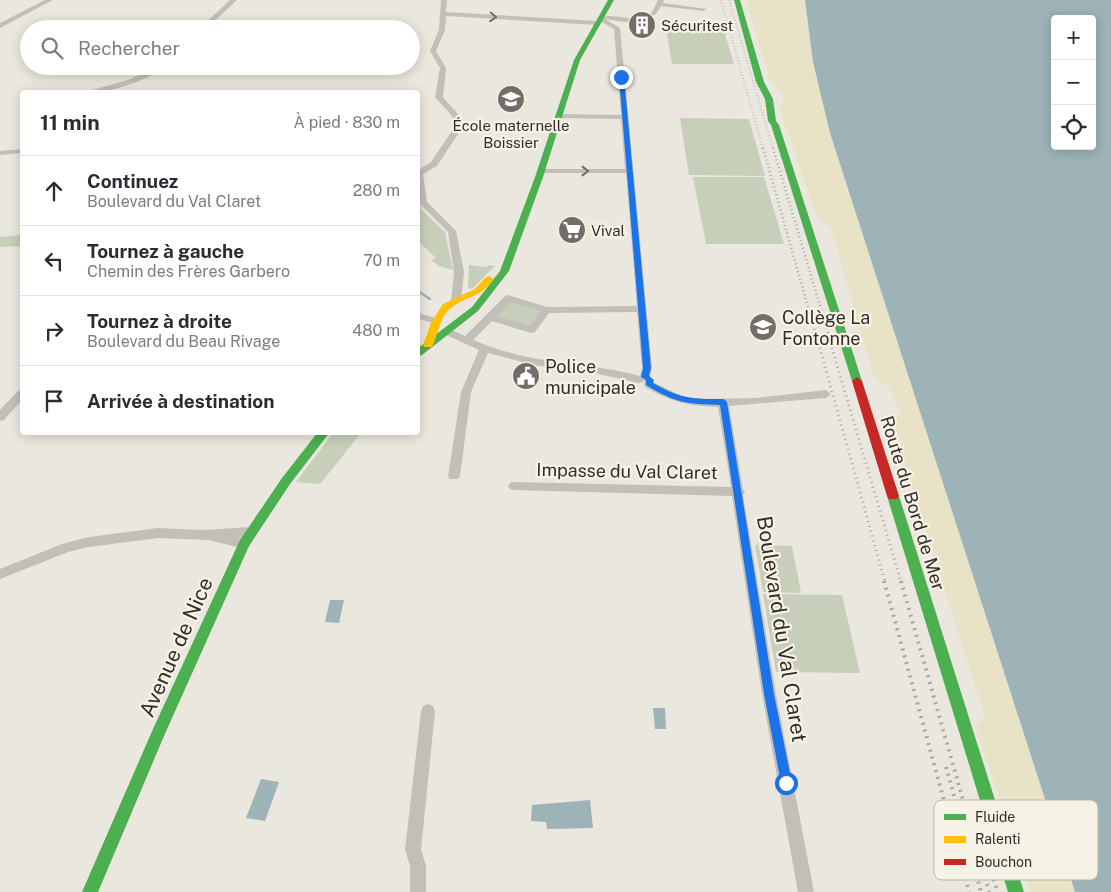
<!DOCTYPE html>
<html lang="fr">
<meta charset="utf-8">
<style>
:root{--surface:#fff;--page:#f2f2f3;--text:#2b2b33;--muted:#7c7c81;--line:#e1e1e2}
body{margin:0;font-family:"Public Sans",sans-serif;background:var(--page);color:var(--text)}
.controls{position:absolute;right:15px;top:15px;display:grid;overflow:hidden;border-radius:5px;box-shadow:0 2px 12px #0003}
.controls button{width:45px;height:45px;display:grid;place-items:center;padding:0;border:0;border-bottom:1px solid var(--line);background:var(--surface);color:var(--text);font:25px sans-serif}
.stop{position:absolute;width:15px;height:15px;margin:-11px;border:4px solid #1a73e8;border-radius:50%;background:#fff}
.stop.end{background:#1a73e8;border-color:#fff;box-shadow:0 1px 5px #0008}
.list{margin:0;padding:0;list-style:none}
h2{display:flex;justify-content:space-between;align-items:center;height:65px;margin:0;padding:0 20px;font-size:21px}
h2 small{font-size:16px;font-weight:400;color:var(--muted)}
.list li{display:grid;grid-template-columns:32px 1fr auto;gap:15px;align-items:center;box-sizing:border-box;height:70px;padding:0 20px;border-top:1px solid var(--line)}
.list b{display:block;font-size:19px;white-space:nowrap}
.list p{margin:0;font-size:16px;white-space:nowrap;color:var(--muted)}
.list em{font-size:16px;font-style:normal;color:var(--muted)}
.icon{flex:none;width:28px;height:28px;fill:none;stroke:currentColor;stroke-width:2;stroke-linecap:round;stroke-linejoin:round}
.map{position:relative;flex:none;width:1111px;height:892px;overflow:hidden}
.search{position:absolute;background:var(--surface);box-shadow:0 2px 12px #0003;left:20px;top:20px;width:400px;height:55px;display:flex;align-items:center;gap:12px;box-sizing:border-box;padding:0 18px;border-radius:28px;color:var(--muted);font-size:19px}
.panel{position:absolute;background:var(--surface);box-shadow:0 2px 12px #0003;left:20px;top:90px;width:400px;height:345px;border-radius:5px}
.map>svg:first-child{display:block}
.green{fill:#c7cfba}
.sand{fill:#e8e3c7}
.water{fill:#9db3b8;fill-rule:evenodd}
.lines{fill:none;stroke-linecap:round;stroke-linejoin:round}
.stream{stroke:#9db3b8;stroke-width:2.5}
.street{fill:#c2bfb8;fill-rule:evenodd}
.fast{fill:#4caf50;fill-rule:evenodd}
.slow{fill:#ffc107;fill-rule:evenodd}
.jam{fill:#c62828;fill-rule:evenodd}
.rail-far3{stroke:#aaa7a2;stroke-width:2;stroke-dasharray:0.5 2.5;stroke-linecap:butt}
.rail-far2{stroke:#aaa7a2;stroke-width:2.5;stroke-dasharray:1 3;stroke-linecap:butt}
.rail-far1{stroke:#aaa7a2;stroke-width:3;stroke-dasharray:1 4;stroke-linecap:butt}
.rail{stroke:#aaa7a2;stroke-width:4;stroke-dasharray:2 5;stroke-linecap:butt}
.oneway{stroke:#736f68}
.route{fill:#1a73e8}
.labels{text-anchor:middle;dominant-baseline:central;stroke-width:4.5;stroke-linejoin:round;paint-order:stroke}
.far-poi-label{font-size:15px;fill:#322d27;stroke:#f6f2e6;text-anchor:start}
.poi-label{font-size:18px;fill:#322d27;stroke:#f6f2e6;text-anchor:start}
.street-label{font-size:18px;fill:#322d27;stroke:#f6f2e6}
.near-street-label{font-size:21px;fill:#322d27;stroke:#f6f2e6}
.key{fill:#f6f2e6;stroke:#bbb7ad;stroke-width:1}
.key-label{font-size:14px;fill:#322d27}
</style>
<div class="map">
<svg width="1111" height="892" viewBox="0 0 1111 892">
<rect width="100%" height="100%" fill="#eae7de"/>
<g class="green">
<polygon points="665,24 722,24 734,64 672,64"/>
<polygon points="680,118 749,119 765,176 689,175"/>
<polygon points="693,177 764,177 784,244 706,244"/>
<polygon points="418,201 423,211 445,232 453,270 439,266 431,260 436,258 418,241"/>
<polygon points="22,235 22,243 20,246 0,247 0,237"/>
<polygon points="469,265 487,267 488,265 495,266 472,289 468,288"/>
<polygon points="510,301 540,311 528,327 496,317"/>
<polygon points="333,433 361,433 320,484 296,482"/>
<polygon points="755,545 792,546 801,593 763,592"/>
<polygon points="763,594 842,595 860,673 776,672"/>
</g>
<polygon class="sand" points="746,0 805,0 813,62 830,133 1075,892 1030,892 975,725 985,717 891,423 900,412 888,385 874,378 831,229 817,217 779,107 785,102 781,92 770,81"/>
<g class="water">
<path d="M805,0H1111V892H1075L830,133L813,62ZM1055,19H1092V146H1055Z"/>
<polygon points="330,600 344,600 339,623 325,622"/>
<polygon points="653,708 665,708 666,729 655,729"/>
<polygon points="261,779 279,782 265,821 246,818"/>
<polygon points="590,800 593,828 547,829 546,822 531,821 532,805"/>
</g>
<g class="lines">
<polyline class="stream" points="418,291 430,299"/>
<g class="street">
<polygon points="45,0 53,0 0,28 0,23"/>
<polygon points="230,0 237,0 206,29 199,29"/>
<path d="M441,0H447L446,12L597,21L600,23L597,25L446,16L445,30L436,51L446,68L443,97C450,107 463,114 462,128L437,166L423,174L427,202L456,231L464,272L461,301L456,304L451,301L454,272L448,232L419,203L418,170L431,162L454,128L452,116L435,97L440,68L430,51L439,30Z"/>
<path d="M658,0H664L663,3L707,9L704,11L661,6C649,29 626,22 605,19L620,28L652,368L649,380L638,383L599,374L534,365L488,353L471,392L460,476L458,479H450L448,476L461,392L479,350L442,333L441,331L442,329H450L465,336L505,296L508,295L547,307L637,306L626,173H541L537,171L541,169H625L621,119L559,118L555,116L559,114L621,115L614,29L597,19C611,10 638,26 650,14C654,10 656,4 658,0ZM510,302L540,311L529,326L497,316ZM637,312L642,368L640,376C605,366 568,365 533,358C512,354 492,348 473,340L492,321L531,333L535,332L549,313Z"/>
<path d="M158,66H167C150,79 107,95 85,92L128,80Z"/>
<polygon points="22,149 22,153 0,155 0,151"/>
<polygon points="418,313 440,319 442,321 437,324 418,319"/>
<path d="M649,380L681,396L702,399L756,398L826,390L831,394L826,398L729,406L743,489L745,492L743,495L776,694L814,892H798L762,694L732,496L514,490L510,489L508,486L510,483L514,482L731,487L718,407C688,406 671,402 645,387L644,384L645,381Z"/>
<polygon points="22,390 22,400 4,420 0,421 0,410 18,391"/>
<polygon points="251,527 255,529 257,532 255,535 238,538 248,540 250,544 248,548 244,549 209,540 158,538 89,547 68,552 0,579 0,569 62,544 89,537 158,528 203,530"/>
<polygon points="428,704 433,706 435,711 421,850 426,866 426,892 410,892 410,866 405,850 421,711 423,706"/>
</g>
<g class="fast">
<polygon points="608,0 614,0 580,60 543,177 509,271 478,311 422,355 418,356 418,348 472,307 500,271 535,177 574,60"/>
<polygon points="734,0 740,0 764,82 773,99 776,121 779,125 862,381 861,384 857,385 852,381 771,125 768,121 765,99 756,82"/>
<polygon points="318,432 330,432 290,484 249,546 164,736 98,892 82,892 153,729 240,540 282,478"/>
<polygon points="893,491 897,493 899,496 1024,892 1008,892 887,496 889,493"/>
</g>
<path class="slow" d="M489,276L494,279C478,300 467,295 451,308C440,316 438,336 432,347H424L423,345L431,323L443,304L475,289L486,277Z"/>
<polygon class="jam" points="857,377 862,381 899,496 897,499 889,499 887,496 852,381"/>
<g class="rail-far3">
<polyline points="721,0 763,149"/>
<polyline points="729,0 773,149"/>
</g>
<g class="rail-far2">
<polyline points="763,148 817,339"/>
<polyline points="773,148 830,339"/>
</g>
<g class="rail-far1">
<polyline points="817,338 885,582"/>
<polyline points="829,338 901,582"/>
</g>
<g class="rail">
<polyline points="884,581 969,892"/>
<polyline points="901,581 989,892"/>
<polyline points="946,767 981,892"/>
<polyline points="989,866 998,892"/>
</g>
</g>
<defs><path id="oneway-chevron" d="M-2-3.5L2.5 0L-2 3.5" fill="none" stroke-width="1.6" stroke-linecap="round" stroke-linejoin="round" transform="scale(1.25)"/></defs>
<g class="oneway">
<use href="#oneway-chevron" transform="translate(493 17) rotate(4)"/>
<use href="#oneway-chevron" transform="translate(585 171)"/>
</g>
<path class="route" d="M621,75L624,77L651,368L649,376L654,380L653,383C681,399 692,399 724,399L727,402L774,694L792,783L790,787L786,789L782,787L781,783L764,694L720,405C687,404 675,403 646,385V380L641,377L643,368L619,77Z"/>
<defs>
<g id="building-disc" transform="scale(1.4375)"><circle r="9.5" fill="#726e67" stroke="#f6f2e6"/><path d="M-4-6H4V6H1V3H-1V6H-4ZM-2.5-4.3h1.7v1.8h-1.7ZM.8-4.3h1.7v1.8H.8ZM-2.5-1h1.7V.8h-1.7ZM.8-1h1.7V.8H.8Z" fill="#fff"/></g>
<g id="school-disc" transform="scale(1.4375)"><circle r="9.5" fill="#726e67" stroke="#f6f2e6"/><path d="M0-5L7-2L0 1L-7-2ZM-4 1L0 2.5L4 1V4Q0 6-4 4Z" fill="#fff"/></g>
<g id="supermarket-disc" transform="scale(1.4375)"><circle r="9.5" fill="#726e67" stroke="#f6f2e6"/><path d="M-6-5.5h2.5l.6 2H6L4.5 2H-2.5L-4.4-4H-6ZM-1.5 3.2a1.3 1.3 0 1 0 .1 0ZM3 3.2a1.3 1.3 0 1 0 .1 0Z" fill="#fff"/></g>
<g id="civic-disc" transform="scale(1.4375)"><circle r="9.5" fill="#726e67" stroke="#f6f2e6"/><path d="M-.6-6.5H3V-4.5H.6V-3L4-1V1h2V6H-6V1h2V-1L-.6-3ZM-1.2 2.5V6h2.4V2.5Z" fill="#fff"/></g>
</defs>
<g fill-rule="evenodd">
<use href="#building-disc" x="642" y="25"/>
<use href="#school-disc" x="511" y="99"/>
<use href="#supermarket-disc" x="572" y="230"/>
<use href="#school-disc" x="763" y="327"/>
<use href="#civic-disc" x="526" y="376"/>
</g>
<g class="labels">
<g class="far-poi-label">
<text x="661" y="25">Sécuritest</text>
<text x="511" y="125" text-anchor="middle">École maternelle<tspan x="511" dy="17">Boissier</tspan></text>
<text x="591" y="230">Vival</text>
</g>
<g class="poi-label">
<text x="782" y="317">Collège La<tspan x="782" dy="21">Fontonne</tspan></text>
<text x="545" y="366">Police<tspan x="545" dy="21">municipale</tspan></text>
</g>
<g class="street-label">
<text transform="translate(627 471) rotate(1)">Impasse du Val Claret</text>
<text transform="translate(913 503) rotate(73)">Route du Bord de Mer</text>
</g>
<g class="near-street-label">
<text transform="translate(782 629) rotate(81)">Boulevard du Val Claret</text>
<text transform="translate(176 647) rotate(-66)">Avenue de Nice</text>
</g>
</g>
<rect x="934" y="800" width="164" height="80" rx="8" class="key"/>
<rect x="944" y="814" width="22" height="6" fill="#4caf50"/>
<rect x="944" y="836" width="22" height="7" fill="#ffc107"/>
<rect x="944" y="859" width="22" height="6" fill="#c62828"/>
<g class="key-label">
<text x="975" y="822">Fluide</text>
<text x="975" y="844">Ralenti</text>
<text x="975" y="867">Bouchon</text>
</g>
</svg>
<div class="controls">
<button>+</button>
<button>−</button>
<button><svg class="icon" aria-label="locate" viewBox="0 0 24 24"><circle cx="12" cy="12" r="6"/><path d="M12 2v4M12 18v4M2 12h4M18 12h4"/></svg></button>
</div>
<div class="stop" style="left:786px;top:783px"></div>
<div class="stop end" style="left:621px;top:77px"></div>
<div class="search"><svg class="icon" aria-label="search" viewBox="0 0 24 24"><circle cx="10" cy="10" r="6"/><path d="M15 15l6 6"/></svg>Rechercher</div>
<section class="panel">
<h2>11 min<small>À pied · 830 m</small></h2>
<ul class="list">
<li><svg class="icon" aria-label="ahead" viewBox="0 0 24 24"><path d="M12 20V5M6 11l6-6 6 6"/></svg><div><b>Continuez</b><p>Boulevard du Val Claret</p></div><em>280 m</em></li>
<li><svg class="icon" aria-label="left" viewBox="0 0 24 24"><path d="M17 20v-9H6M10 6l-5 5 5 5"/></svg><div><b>Tournez à gauche</b><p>Chemin des Frères Garbero</p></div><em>70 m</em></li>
<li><svg class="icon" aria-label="right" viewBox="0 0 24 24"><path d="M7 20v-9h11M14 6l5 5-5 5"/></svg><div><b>Tournez à droite</b><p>Boulevard du Beau Rivage</p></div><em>480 m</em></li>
<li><svg class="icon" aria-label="arrive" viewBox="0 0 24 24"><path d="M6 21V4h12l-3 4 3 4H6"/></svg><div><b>Arrivée à destination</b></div></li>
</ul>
</section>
</div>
